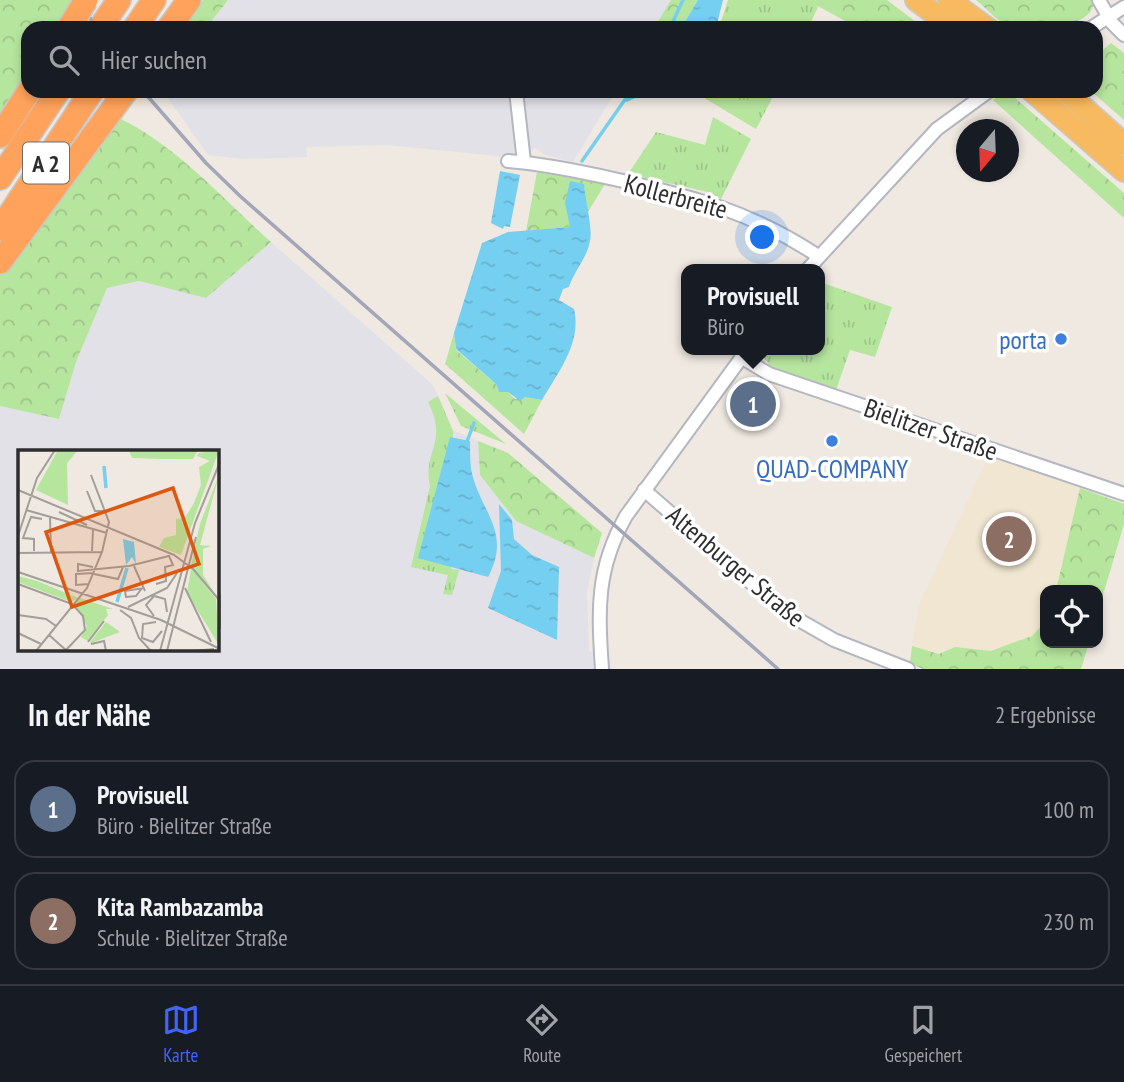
<!DOCTYPE html>
<html lang="de">
<meta charset="utf-8">
<style>
:root{--surface:#171b24;--page:#242831;--text:#f1f3f6;--muted:#9ea1a6;--line:#363941;--accent:#4264fb}
body{margin:0;font-family:"PT Sans Narrow",sans-serif;background:var(--page);color:var(--text)}
.controls{position:absolute;right:21px;bottom:21px;display:grid;overflow:hidden;border-radius:14px;box-shadow:0 4px 10px #0003}
.controls button{width:63px;height:63px;display:grid;place-items:center;padding:0;border:0;border-bottom:2px solid var(--line);background:var(--surface);color:var(--text);font:35px sans-serif}
.compass{position:absolute;left:956px;top:119px;width:63px;height:63px;border-radius:50%;background:var(--surface);box-shadow:0 4px 10px #0003;rotate:199deg}
.you{position:absolute;left:763px;top:238px;width:24px;height:24px;margin:-18px;border:5px solid #fff;border-radius:50%;background:#1a73e8;box-shadow:0 0 0 10px #1a73e833}
.badge{display:grid;place-items:center;width:46px;height:46px;border-radius:50%;background:var(--accent);color:#fff;font-size:23px;font-weight:700}
.pin{position:absolute;translate:-50% -50%;border:4px solid #fff;box-shadow:0 2px 7px #0006}
.popup{position:absolute;left:681px;top:264px;width:144px;height:91px;box-sizing:border-box;display:grid;place-content:center;border-radius:14px;background:var(--surface);filter:drop-shadow(0 2px 5px #0005);font-size:23px;white-space:nowrap;color:var(--muted)}
.popup b{font-size:26px;color:var(--text)}
.popup::after{content:'';position:absolute;left:50%;top:100%;margin-left:-14px;border:14px solid transparent;border-top-color:var(--surface)}
.list{margin:0;padding:0;list-style:none}
h2{display:flex;justify-content:space-between;align-items:center;height:91px;margin:0;padding:0 28px;font-size:30px}
h2 small{font-size:23px;font-weight:400;color:var(--muted)}
.list li{display:grid;grid-template-columns:46px 1fr auto;gap:21px;align-items:center;box-sizing:border-box;height:98px;margin:0 14px 14px;padding:0 14px;border:2px solid var(--line);border-radius:21px}
.list b{display:block;font-size:26px;white-space:nowrap}
.list p{margin:0;font-size:23px;white-space:nowrap;color:var(--muted)}
.list em{font-size:23px;font-style:normal;color:var(--muted)}
.icon{flex:none;width:38px;height:38px;fill:none;stroke:currentColor;stroke-width:2;stroke-linecap:round;stroke-linejoin:round}
.map{position:relative;flex:none;width:1124px;height:669px;overflow:hidden}
.search{position:absolute;background:var(--surface);box-shadow:0 4px 10px #0003;left:21px;right:21px;top:21px;height:77px;display:flex;align-items:center;gap:18px;box-sizing:border-box;padding:0 24px;border-radius:21px;color:var(--muted);font-size:26px}
.sheet{height:315px;background:var(--surface)}
nav{display:flex;justify-content:space-around;align-items:center;box-sizing:border-box;height:98px;border-top:2px solid var(--line);background:var(--surface);font-size:19px;color:var(--muted)}
nav a{display:grid;justify-items:center;gap:4px}
nav .on{color:var(--accent)}
.map>svg:first-child{display:block}
.industrial{fill:#e3e1e8;fill-rule:evenodd}
.education{fill:#f0e6d1}
.grass{fill:url(#grass-tufts)}
.forest{fill:url(#forest-crowns)}
.water{fill:url(#water-ripples)}
.lines{fill:none;stroke-linecap:round;stroke-linejoin:round}
.stream{stroke:#75cff0;stroke-width:3.5}
.minor-casing{stroke:#b4b7c1;stroke-width:16}
.trunk-casing{stroke:#c9c9c9;stroke-width:24}
.motorway-casing{stroke:#c9c9c9;stroke-width:26}
.minor{stroke:#fff;stroke-width:12}
.trunk{stroke:#f8ba60;stroke-width:21}
.motorway{stroke:#ffa35c;stroke-width:23}
.rail{stroke:#a3a6b8;stroke-width:3.5}
.motorway-bridge-casing{stroke:#c9c9c9;stroke-width:26;stroke-linecap:butt}
.motorway-bridge{stroke:#ffa35c;stroke-width:23}
.shop-dot{fill:#3f7fe0;stroke:#fff;stroke-width:2.5}
.labels{text-anchor:middle;dominant-baseline:central;stroke-width:7;stroke-linejoin:round;paint-order:stroke}
.shield{fill:#fff;stroke:#6d6d6d;stroke-width:2}
.shield-label{font-size:24px;font-weight:bold;fill:#2e2e2e}
.street-label{font-size:26px;fill:#2e2e2e;stroke:#fff}
.shop-label{font-size:26px;fill:#366cbe;stroke:#fff;text-anchor:end}
.inset-river{fill:none;stroke:#75cff0;stroke-width:3.5}
.inset-road{fill:none;stroke:#a29e99;stroke-width:2}
.view{fill:#df570e;fill-opacity:0.15;stroke:#df570e;stroke-width:3.5}
.inset-edge{fill:none;stroke:#2e2e2e;stroke-width:3.5}
</style>
<div class="map">
<svg width="1124" height="669" viewBox="0 0 1124 669">
<defs>
<pattern id="grass-tufts" width="24" height="20" patternUnits="userSpaceOnUse" patternTransform="scale(1.75)"><rect width="24" height="20" fill="#b6e59e"/><path d="M3 7l-1-3M5 7V3M7 7l1-3M15 17l-1-3M17 17v-4M19 17l1-3" fill="none" stroke="#9dc588"/></pattern>
<pattern id="forest-crowns" width="20" height="18" patternUnits="userSpaceOnUse" patternTransform="scale(1.75)"><rect width="20" height="18" fill="#b6e59e"/><path d="M2 6a3 3 0 1 1 6 0M12 15a3 3 0 1 1 6 0" fill="none" stroke="#9dc588"/></pattern>
<pattern id="water-ripples" width="26" height="14" patternUnits="userSpaceOnUse" patternTransform="scale(1.75)"><rect width="26" height="14" fill="#75cff0"/><path d="M2 4q2-2 4 0t4 0M15 11q2-2 4 0t4 0" fill="none" stroke="#66b2ce"/></pattern>
</defs>
<rect width="100%" height="100%" fill="#efe9e1"/>
<g class="industrial">
<polygon points="228,0 671,0 654,28 206,28"/>
<polygon points="163,91 616,91 573,162 545,155 536,148 507,157 387,145 306,147 307,157 243,159 208,155"/>
<path d="M271,242L433,385L453,430L478,441L480,475L516,521L594,558L587,592L589,651L609,656L611,669H0V406L59,419L76,362L107,288L139,281L206,298ZM19,452H217V650H19Z"/>
</g>
<polygon class="education" points="988,457 1080,488 1056,590 1045,590 1045,622 1033,636 991,652 955,647 939,654 912,646 919,605"/>
<g class="grass">
<polygon points="728,0 816,0 814,4 818,7 808,28 719,28"/>
<polygon points="709,91 776,91 756,129 706,99"/>
<polygon points="713,117 751,139 721,199 708,192 628,174 656,132 705,145"/>
<polygon points="820,282 892,307 875,357 850,350 836,390 772,369 763,356 764,350 820,350"/>
<polygon points="445,393 506,444 461,426"/>
<path d="M438,396L453,431L451,569L459,570L452,595L443,594L448,575L411,567L430,486C422,451 449,443 428,402Z"/>
</g>
<g class="forest">
<polygon points="0,0 72,0 58,28 28,28 28,75 0,120"/>
<polygon points="203,0 228,0 206,28 183,28"/>
<polygon points="671,0 698,0 681,28 654,28"/>
<polygon points="816,0 887,0 924,28 858,28 814,4"/>
<path d="M976,0H1093C1098,27 1031,35 1011,28C999,23 986,8 976,0Z"/>
<polygon points="1111,43 1124,53 1124,120 1091,91 1096,91 1096,56"/>
<polygon points="1007,91 1124,193 1124,218 993,100"/>
<path d="M121,119C178,147 225,201 271,242L206,298L139,281L107,288L76,362L59,419L0,406V275Z"/>
<polygon points="537,172 605,184 586,215 584,185 570,182 567,210 570,227 526,231"/>
<polygon points="454,333 456,350 496,384 498,390 508,392 515,399 525,397 542,400 524,434 445,364"/>
<polygon points="478,441 508,453 602,533 594,558 516,521 480,475"/>
<polygon points="1080,488 1124,504 1124,524 1098,612 1098,590 1056,590"/>
<polygon points="1045,622 1045,643 1089,643 1081,669 923,669 910,663 912,646 939,654 955,647 991,651 1032,636"/>
</g>
<g class="water">
<polygon points="698,0 723,0 716,28 681,28"/>
<polygon points="500,171 520,175 510,227 504,226 503,229 491,223"/>
<path d="M570,181L584,184C585,200 593,228 590,241C587,258 574,271 569,287L563,289L559,300L574,309C582,343 558,372 542,400L525,397L520,401L508,392H499L496,384L456,349L454,333L482,243L508,232L570,227L565,203Z"/>
<path d="M450,437L470,441C470,450 470,460 471,469C479,511 513,531 488,577L418,558Z"/>
<polygon points="499,504 512,520 514,539 532,555 559,567 557,640 488,608 501,571"/>
</g>
<g class="lines">
<g class="stream">
<polyline points="670,28 683,0"/>
<polyline points="627,100 647,91"/>
<polyline points="582,161 631,91"/>
<polyline points="466,444 474,423"/>
</g>
<g class="minor-casing">
<g id="minor">
<polyline points="1099,0 1112,23 1124,35"/>
<polyline points="1091,28 1124,7"/>
<polyline points="516,91 524,162"/>
<path d="M508,161C544,164 578,171 614,179C690,196 751,211 818,256"/>
<polyline points="808,269 937,129 989,91"/>
<polyline points="741,357 769,374 1124,494"/>
<polyline points="644,490 785,612 834,640 908,669"/>
<path d="M602,669C598,610 596,569 626,516L747,350"/>
</g>
</g>
<g class="trunk-casing">
<g id="trunk">
<polyline points="916,0 954,28"/>
<polyline points="949,0 987,28"/>
<polyline points="1032,91 1124,171"/>
<polyline points="1065,91 1124,144"/>
</g>
</g>
<g class="motorway-casing">
<g id="motorway">
<polyline points="100,28 119,0"/>
<polyline points="135,28 154,0"/>
<polyline points="169,28 189,0"/>
<polyline points="0,136 29,91"/>
<polyline points="0,178 58,91"/>
<polyline points="0,229 92,91"/>
<polyline points="0,262 126,91"/>
</g>
</g>
<use href="#minor" class="minor"/>
<use href="#trunk" class="trunk"/>
<use href="#motorway" class="motorway"/>
<g class="rail">
<polyline points="79,0 96,28"/>
<polyline points="143,91 206,163 240,196 778,669"/>
</g>
<g class="motorway-bridge-casing">
<polyline id="motorway-bridge" points="69,28 86,0"/>
</g>
<use href="#motorway-bridge" class="motorway-bridge"/>
</g>
<g class="shop-dot">
<circle cx="1061" cy="339" r="7"/>
<circle cx="832" cy="441" r="7"/>
</g>
<g class="labels">
<rect class="shield" x="23" y="142.5" width="46" height="41" rx="5"/>
<g class="shield-label">
<text x="46" y="163">A 2</text>
</g>
<g class="street-label">
<text transform="translate(676 196) rotate(15)">Kollerbreite</text>
<text transform="translate(931 429) rotate(19)">Bielitzer Straße</text>
<text transform="translate(736 566) rotate(40)">Altenburger Straße</text>
</g>
<g class="shop-label">
<text x="1047" y="339">porta</text>
<text x="832" y="468" text-anchor="middle">QUAD-COMPANY</text>
</g>
</g>
<g transform="translate(18 450)">
<rect width="201" height="201" fill="#efe9e1"/>
<path d="M40,0H60L49,13L50,55L18,40ZM111,0H180L175,9H144L114,8ZM88,172L102,182L73,193L72,192Z" fill="#b6e59e"/>
<path d="M201,0L163,105L141,97L146,88L158,85V69L167,68L176,53L183,35L181,17L192,11L179,6L181,3ZM201,25L182,95L193,96L185,99V125L199,147L173,116L182,74ZM173,118L198,149L201,195L169,143ZM0,126L19,131L60,148L53,152L0,132ZM62,148L95,159H88L90,165L70,191L63,187L69,176L57,155Z" fill="#b6e59e"/>
<path d="M105,89L116,92L118,114L114,107L108,115Z" fill="#75cff0"/>
<path class="inset-river" d="M86,16L88,38M99,152L109,118"/>
<path class="inset-road" d="M0,40L156,105L175,119L202,151M69,41L77,61H87M8,60L89,83M41,62L69,75M32,68L33,102M0,86L19,28L37,0M16,101V89L5,88L13,67L24,69M74,101L75,80M0,103L84,102M116,116L127,141M75,117L60,114V121L111,116L151,106L155,115L147,117L148,131L138,134M0,122L143,170L202,199M76,124L100,129L105,117M0,134L54,154L65,166L67,180L48,200M71,134L58,135V124L76,123M124,138L118,146L108,147L107,141L126,138M167,138L193,192M202,144V179M110,157L149,138L159,123M102,160L113,168L121,188L133,201M0,165L28,169L38,176M136,166L128,155L136,146L147,149L149,162M138,172L125,174L124,188L135,192L144,181M0,183L23,194M31,185L49,201M70,192L86,171M73,194L86,191L88,201M18,201L69,138L84,102L91,72L73,25M142,201L177,73L202,12M149,201L178,87M175,201L196,199"/>
<path class="view" d="M155,38L181,114L54,157L28,82Z"/>
<rect width="201" height="201" class="inset-edge"/>
</g>
</svg>
<div class="controls">
<button><svg class="icon" aria-label="locate" viewBox="0 0 24 24"><circle cx="12" cy="12" r="6"/><path d="M12 2v4M12 18v4M2 12h4M18 12h4"/></svg></button>
</div>
<svg class="compass" viewBox="-18 -18 36 36"><path d="M0-13l5 13h-10z" fill="#e53935"/><path d="M0 13l5-13h-10z" fill="#9ea1a6"/></svg>
<div class="you"></div>
<div class="pin badge" style="left:753px;top:404px;background:#5c6f8a">1</div>
<div class="popup"><b>Provisuell</b>Büro</div>
<div class="pin badge" style="left:1009px;top:539px;background:#8d6e63">2</div>
<div class="search"><svg class="icon" aria-label="search" viewBox="0 0 24 24"><circle cx="10" cy="10" r="6"/><path d="M15 15l6 6"/></svg>Hier suchen</div>
</div>
<section class="sheet">
<h2>In der Nähe<small>2 Ergebnisse</small></h2>
<ul class="list">
<li><span class="badge" style="background:#5c6f8a">1</span><div><b>Provisuell</b><p>Büro · Bielitzer Straße</p></div><em>100 m</em></li>
<li><span class="badge" style="background:#8d6e63">2</span><div><b>Kita Rambazamba</b><p>Schule · Bielitzer Straße</p></div><em>230 m</em></li>
</ul>
</section>
<nav>
<a class="on"><svg class="icon" aria-label="map" viewBox="0 0 24 24"><path d="M3 6l6-2 6 2 6-2v14l-6 2-6-2-6 2zM9 4v14M15 6v14"/></svg>Karte</a>
<a><svg class="icon" aria-label="directions" viewBox="0 0 24 24"><path d="M12 3l9 9-9 9-9-9zM9 14v-3h6M13 9l2 2-2 2"/></svg>Route</a>
<a><svg class="icon" aria-label="saved" viewBox="0 0 24 24"><path d="M7 4h10v16l-5-4-5 4z"/></svg>Gespeichert</a>
</nav>
